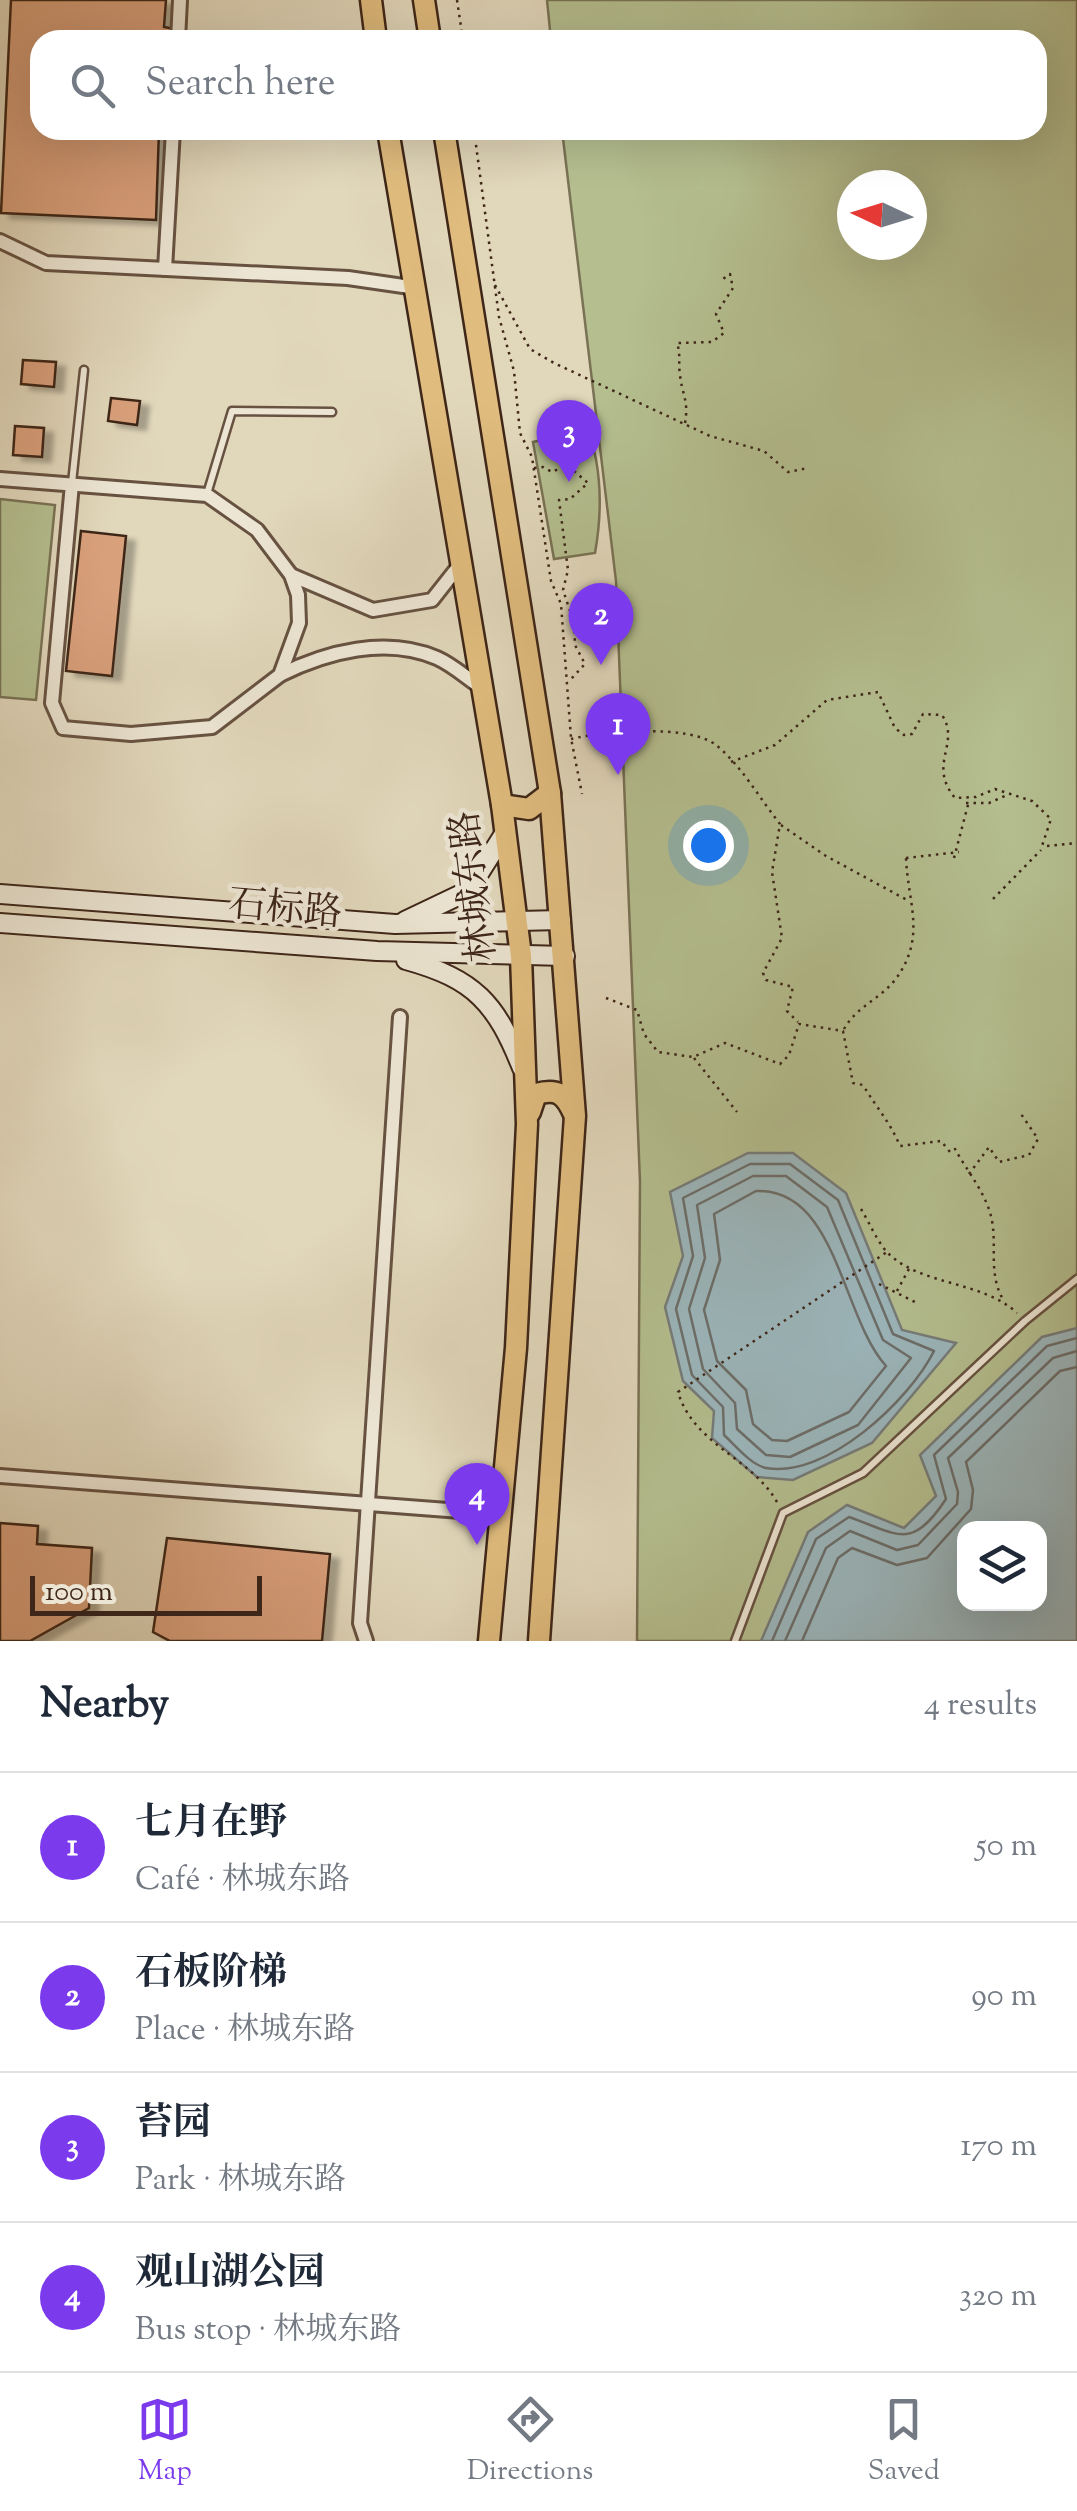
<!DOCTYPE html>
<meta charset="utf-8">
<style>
:root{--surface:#fff;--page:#f2f2f3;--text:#1f2937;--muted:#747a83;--line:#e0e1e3;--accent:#7c3aed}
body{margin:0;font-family:"Sorts Mill Goudy","Noto Serif SC",serif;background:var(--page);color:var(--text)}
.controls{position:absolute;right:30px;bottom:30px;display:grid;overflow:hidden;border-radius:20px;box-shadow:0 10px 40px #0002}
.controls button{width:90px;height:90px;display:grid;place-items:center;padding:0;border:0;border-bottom:2px solid var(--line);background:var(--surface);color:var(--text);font:50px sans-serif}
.compass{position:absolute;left:837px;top:170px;width:90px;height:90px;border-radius:50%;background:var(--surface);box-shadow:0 10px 40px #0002;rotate:274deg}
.scale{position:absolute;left:30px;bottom:25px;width:232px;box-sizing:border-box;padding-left:10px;border:5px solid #3e2618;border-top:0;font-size:28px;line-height:35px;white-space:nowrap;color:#3e2618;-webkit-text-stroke:8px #ece5d3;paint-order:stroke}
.you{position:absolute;left:708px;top:845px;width:35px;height:35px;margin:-25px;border:8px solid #fff;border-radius:50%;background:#1a73e8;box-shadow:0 0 0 15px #1a73e833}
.badge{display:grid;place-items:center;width:65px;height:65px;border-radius:50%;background:var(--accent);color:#fff;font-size:32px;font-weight:700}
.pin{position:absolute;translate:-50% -82px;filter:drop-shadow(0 2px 5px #0008)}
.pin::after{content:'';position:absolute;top:52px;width:35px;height:30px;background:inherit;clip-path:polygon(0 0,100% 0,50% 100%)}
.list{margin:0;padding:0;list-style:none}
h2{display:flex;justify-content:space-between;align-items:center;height:130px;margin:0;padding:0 40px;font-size:42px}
h2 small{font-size:32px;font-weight:400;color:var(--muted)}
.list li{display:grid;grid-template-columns:65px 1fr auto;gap:30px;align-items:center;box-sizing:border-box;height:150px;padding:0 40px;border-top:2px solid var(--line)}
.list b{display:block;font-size:38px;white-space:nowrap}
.list p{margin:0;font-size:32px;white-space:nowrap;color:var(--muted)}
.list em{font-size:32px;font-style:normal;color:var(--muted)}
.icon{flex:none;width:55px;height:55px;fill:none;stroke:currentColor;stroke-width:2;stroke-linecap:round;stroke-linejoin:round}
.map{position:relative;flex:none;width:1077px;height:1641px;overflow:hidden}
.search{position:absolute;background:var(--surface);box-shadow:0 10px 40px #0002;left:30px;right:30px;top:30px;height:110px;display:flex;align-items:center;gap:25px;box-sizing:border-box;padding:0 35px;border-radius:30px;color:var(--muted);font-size:38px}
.sheet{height:730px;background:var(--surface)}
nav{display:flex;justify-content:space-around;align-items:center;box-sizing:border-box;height:140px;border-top:2px solid var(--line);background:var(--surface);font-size:28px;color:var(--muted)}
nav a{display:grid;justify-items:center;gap:5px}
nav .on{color:var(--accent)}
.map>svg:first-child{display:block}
.green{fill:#b4be8f;stroke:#797254;stroke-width:2.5;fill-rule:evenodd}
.water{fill:#9bb6bc;stroke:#767c7a;stroke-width:2.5;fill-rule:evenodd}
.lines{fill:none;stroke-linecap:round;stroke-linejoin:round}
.shore{stroke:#6c6e6a;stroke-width:2.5}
.building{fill:#d9a07b;stroke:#3e2618;stroke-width:2.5;filter:url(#shadow)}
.lane-casing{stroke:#675241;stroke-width:11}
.street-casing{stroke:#675241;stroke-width:18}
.secondary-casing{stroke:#3e2618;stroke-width:22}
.primary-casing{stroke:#3e2618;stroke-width:25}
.path{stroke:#3e2618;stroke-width:2.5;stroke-dasharray:2.5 5;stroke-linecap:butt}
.lane{stroke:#ece5d3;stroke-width:6}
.street{stroke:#ece5d3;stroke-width:12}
.secondary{stroke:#ece5d3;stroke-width:18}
.primary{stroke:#e0bc7e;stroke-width:20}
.labels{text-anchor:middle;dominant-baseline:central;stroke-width:9;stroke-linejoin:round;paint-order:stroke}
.street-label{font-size:38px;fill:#3e2618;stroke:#ece5d3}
</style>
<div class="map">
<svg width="1077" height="1641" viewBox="0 0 1077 1641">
<defs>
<filter id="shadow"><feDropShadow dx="9" dy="5" stdDeviation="2.5" flood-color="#0004"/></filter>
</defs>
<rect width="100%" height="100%" fill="#e1d7bb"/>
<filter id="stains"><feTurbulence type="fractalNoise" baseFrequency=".002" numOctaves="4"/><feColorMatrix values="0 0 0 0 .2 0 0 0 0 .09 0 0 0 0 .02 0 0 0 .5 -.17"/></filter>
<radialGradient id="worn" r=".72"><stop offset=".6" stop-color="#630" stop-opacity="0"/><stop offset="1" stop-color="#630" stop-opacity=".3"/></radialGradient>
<g class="green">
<path d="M547,0H1077V1641H637L640,1182L616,581L562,130H1037V40H551ZM852,185H912V245H852ZM964,1528H1040V1604H964Z"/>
<path d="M585,421C602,464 603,508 595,553L554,559L533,442L563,435Z"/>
<polygon points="0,499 55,505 36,700 0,697"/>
</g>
<g class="water">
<polygon points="748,1153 793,1153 846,1193 902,1330 956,1343 872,1443 793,1480 757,1477 712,1438 714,1411 683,1381 665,1307 683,1256 670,1192"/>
<path d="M1077,1328V1641H761L808,1532L847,1505L904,1528L936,1496L920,1455L1042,1337ZM964,1528H1040V1604H964Z"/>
</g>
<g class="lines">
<g class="shore">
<path d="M750,1164H790L838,1200L893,1334L934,1351C909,1401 826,1479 766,1468C751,1465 735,1445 724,1435L723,1407L692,1375L676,1309L693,1256L683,1198Z"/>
<polygon points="753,1176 786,1176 827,1207 883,1340 911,1358 858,1425 790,1457 766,1455 737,1429 735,1403 703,1369 689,1309 705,1258 697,1205"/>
<path d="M756,1191C837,1188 841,1316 886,1366L849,1412L787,1441L772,1440L753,1424L746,1390L717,1361L704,1310L720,1260L714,1214Z"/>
<path d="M772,1641L816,1539L849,1517C898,1534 911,1552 946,1499L934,1455L1047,1346L1077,1338"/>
<polyline points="785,1641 826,1548 850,1531 897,1550 918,1545 957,1504 958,1492 948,1458 1053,1358 1077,1351"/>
<polyline points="802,1641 838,1558 852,1548 897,1565 927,1558 971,1509 973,1490 966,1462 1060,1371 1077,1367"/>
</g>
</g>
<g class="building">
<polygon points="11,0 166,0 164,27 181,30 181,40 40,40 40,130 159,130 156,220 1,213"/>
<polygon points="23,360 56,362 54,387 21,384"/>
<polygon points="111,398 140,401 137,425 108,421"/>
<polygon points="15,426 44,428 42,457 13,455"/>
<polygon points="81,531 126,536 112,676 66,671"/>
<polygon points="0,1523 38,1526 37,1544 92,1548 89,1608 30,1641 0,1641"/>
<polygon points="167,1538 330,1554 322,1641 170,1641 153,1632"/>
</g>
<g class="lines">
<g class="lane-casing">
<g id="lane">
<polyline points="72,483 84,370"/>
<polyline points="207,494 232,411 332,412"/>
<polyline points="735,1641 783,1513 863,1473 1025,1321 1077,1279"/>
</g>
</g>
<g class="street-casing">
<g id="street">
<polyline points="178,40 180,0"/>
<polyline points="0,241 46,263 348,278 417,288"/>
<polyline points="165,269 173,130"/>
<polyline points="0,479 207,495 257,530 291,575 298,595 299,623 280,675 212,727 131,734 63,728 52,703 72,484"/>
<polyline points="291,575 373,610 432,600 462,562"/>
<path d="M280,675C326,652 386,636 437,658C453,665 468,679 482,688"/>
<polyline points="0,1476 500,1514"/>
<polyline points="366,1641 360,1623 400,1017"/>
</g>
</g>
<g class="secondary-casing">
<g id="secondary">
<polyline points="0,894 395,924 561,920"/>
<polyline points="405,921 468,891 504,834"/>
<polyline points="0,923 377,951 565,956"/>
<path d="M406,960C475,979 496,1003 522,1068"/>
</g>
</g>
<g class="primary-casing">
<g id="primary">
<polyline points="371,0 376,40"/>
<polyline points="424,0 430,40"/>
<polyline points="388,130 502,805 521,956 527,1124 516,1348 489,1641"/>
<polyline points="444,130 550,793 575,1116 539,1641"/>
<polyline points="502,805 529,809 550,793"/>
<path d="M530,1112L536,1094C558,1088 565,1094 574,1114"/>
</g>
</g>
<g class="path">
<polyline points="457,0 463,40"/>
<polyline points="474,130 499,317 514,371 520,433 532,457 551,581 561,604 571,738 582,794"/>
<polyline points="495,285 530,349 554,363 710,436 764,451 788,472 808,468"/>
<path d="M685,423C689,401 682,394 680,375C678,363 681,355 677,343L712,342L724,333L716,314L733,288L730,274L720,281"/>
<polyline points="534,468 543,467 552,472 567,465 588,483 570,499 559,500 568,570 563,590 574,623 575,645 585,664 571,679"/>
<path d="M571,739C603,731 690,724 716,745C741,765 760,799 780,824L772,872L782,938L763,973L766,980L793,987L787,1011L798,1022"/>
<path d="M731,762L775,745L827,700L878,692L895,728L904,735L912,734L923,714L942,715C961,744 927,764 955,798L976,797L995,789L1032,801L1051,819L1041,849"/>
<polyline points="966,803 989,803 1005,796"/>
<polyline points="781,825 826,856 907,900"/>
<polyline points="1047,846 1077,843"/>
<polyline points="906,858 959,852"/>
<polyline points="954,858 969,801"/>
<polyline points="993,899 1041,850"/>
<path d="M606,998L637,1010L644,1034L658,1052L693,1057L725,1043L780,1064L789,1055L799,1024L843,1031L853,1083L863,1085C876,1107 890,1122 900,1146L941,1141L950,1152L955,1149C967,1171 988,1196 992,1221C997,1249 988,1275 1004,1301"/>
<path d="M844,1029C856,1007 879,1000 895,980C927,937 908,905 906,858"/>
<polyline points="694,1058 737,1112"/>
<polyline points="969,1174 989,1147 999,1162 1029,1155 1038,1139 1021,1114"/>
<path d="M861,1209C869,1222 876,1239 886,1251C918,1286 982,1280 1017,1313"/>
<polyline points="879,1284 915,1302"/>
<polyline points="897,1291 910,1267"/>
<path d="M777,1502C751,1457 694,1445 678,1392L887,1252"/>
</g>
<use href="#lane" class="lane"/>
<use href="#street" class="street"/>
<use href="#secondary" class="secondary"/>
<use href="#primary" class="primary"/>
</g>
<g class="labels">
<g class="street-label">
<text transform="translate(476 886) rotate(-97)">林城东路</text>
<text transform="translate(285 911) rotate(5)">石标路</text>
</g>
</g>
<rect width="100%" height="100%" filter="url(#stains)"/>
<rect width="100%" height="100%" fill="url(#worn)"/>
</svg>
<div class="controls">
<button><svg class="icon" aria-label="layers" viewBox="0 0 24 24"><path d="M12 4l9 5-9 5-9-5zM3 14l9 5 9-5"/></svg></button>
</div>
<svg class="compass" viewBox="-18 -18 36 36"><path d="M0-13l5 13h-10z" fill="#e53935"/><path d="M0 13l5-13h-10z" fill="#747a83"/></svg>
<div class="scale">100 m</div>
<div class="you"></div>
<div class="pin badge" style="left:618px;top:775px">1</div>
<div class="pin badge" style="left:601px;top:665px">2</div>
<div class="pin badge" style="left:569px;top:482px">3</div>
<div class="pin badge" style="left:477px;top:1545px">4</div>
<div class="search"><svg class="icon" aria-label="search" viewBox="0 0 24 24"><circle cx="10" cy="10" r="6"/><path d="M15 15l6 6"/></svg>Search here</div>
</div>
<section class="sheet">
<h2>Nearby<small>4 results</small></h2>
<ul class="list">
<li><span class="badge">1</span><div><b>七月在野</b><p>Café · 林城东路</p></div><em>50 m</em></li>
<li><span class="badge">2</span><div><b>石板阶梯</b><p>Place · 林城东路</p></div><em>90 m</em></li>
<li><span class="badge">3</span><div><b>苔园</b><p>Park · 林城东路</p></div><em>170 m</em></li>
<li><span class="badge">4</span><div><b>观山湖公园</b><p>Bus stop · 林城东路</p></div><em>320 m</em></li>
</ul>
</section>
<nav>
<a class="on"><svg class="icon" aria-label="map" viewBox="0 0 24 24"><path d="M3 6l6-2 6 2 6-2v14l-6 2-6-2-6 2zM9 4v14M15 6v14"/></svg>Map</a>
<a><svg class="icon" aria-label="directions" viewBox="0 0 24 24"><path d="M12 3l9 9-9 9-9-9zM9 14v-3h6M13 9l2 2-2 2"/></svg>Directions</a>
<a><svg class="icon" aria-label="saved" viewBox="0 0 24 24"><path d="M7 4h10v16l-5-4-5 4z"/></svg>Saved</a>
</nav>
